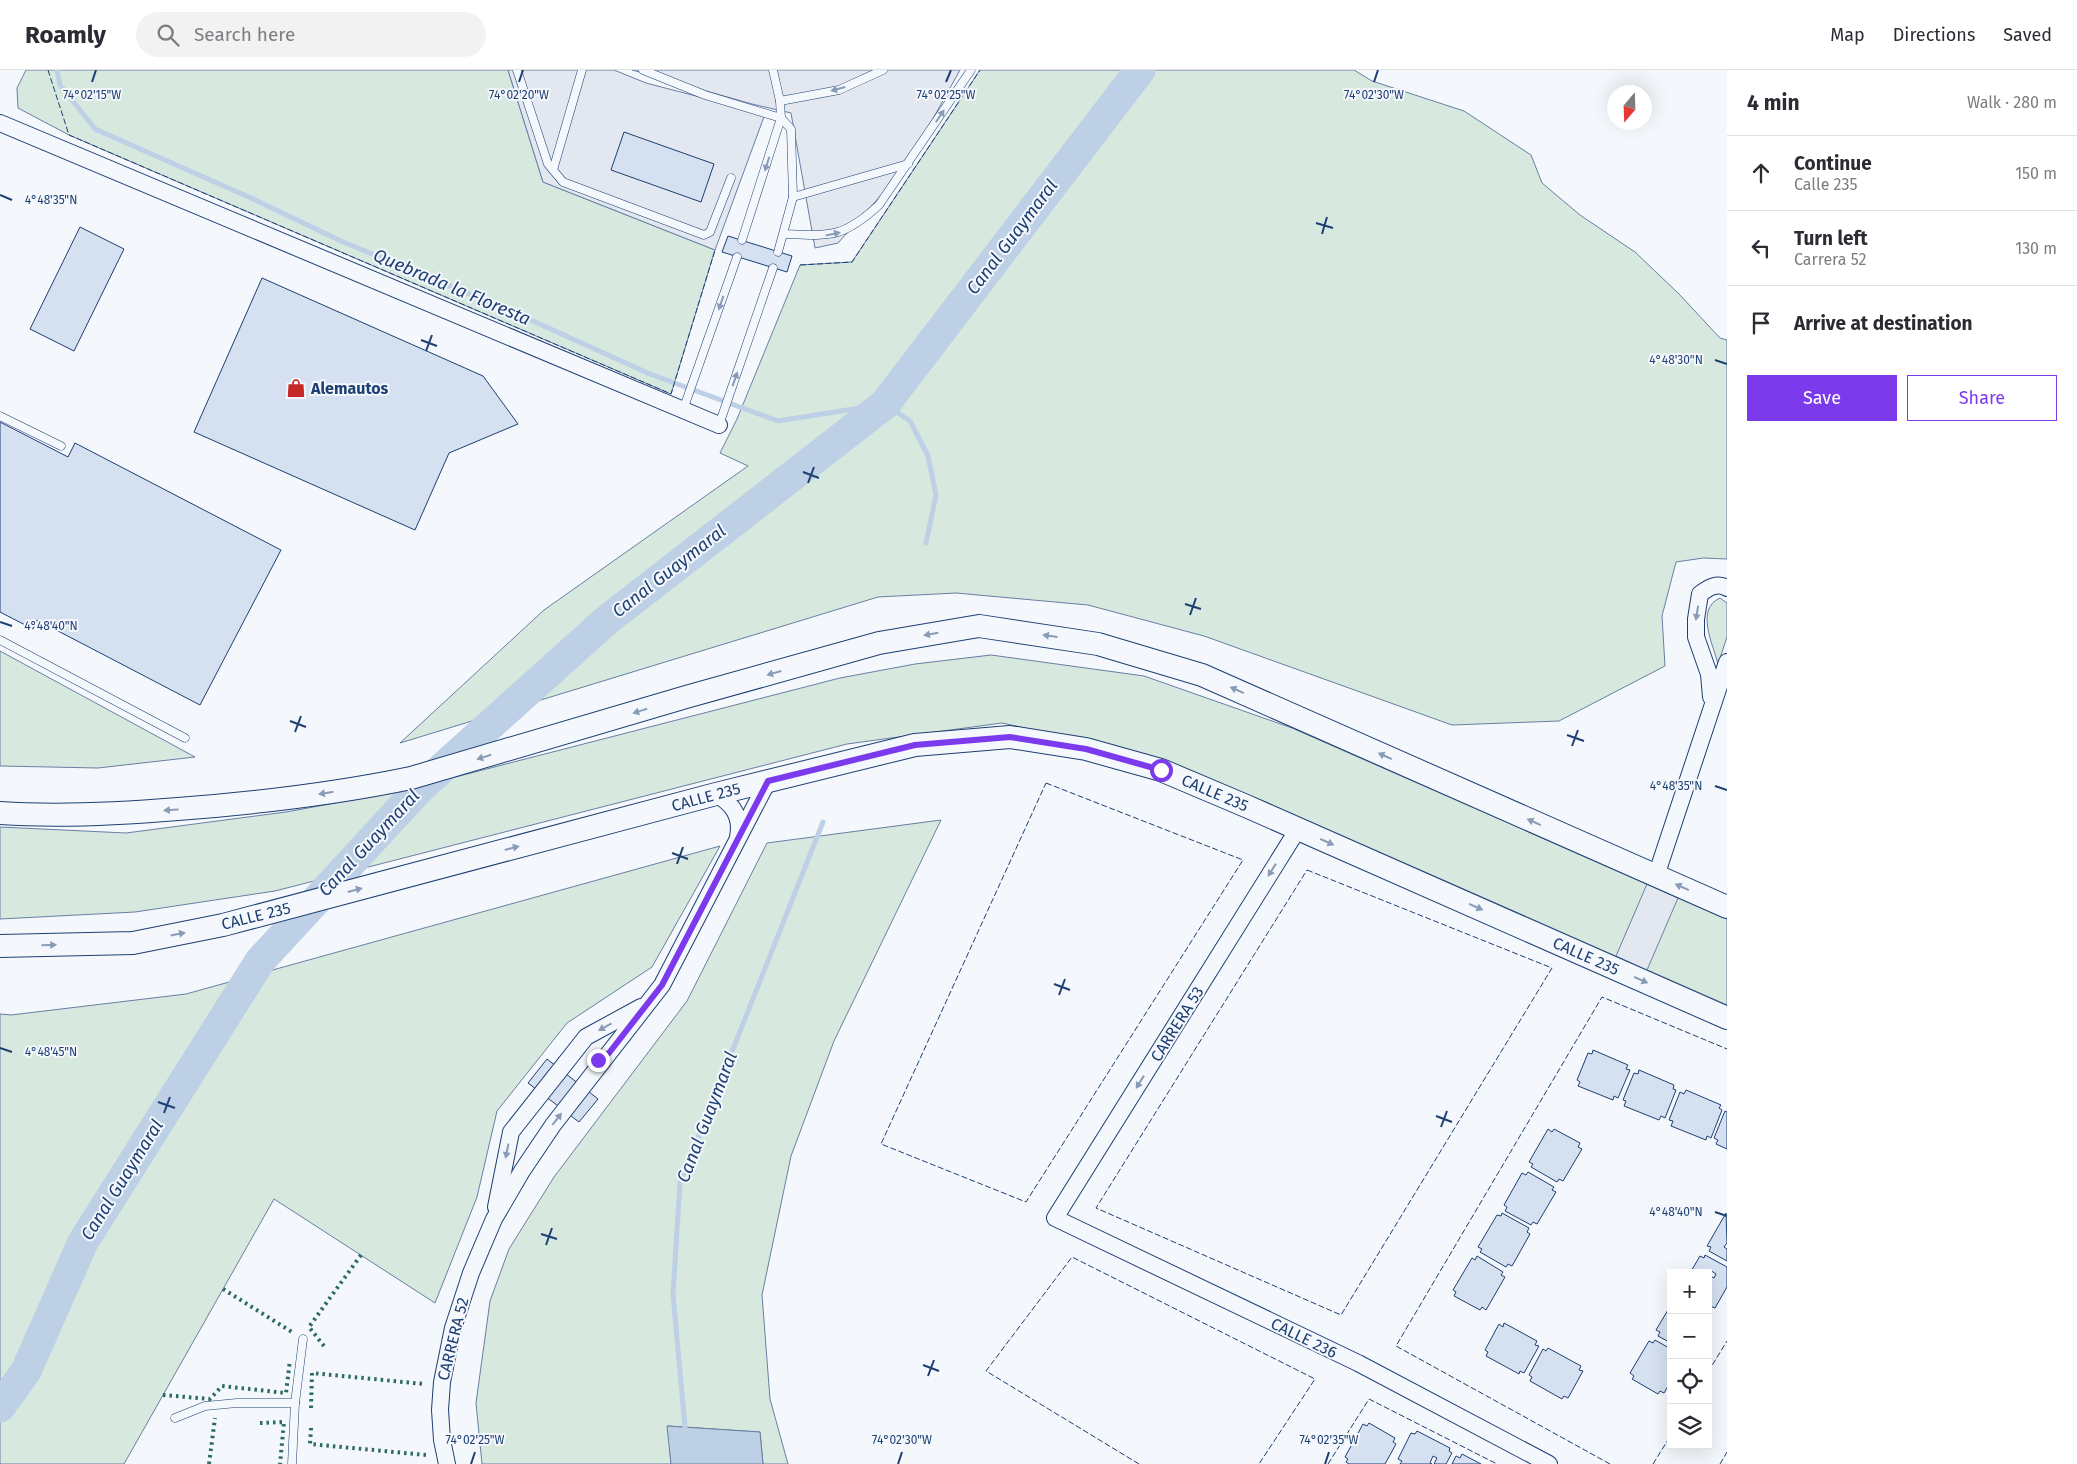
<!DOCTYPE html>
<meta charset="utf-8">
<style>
:root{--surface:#fff;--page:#f2f2f3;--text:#2b2b33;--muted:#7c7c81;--line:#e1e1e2;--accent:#7c3aed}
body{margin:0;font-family:"Fira Sans",sans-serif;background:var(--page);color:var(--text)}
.controls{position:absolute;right:15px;bottom:15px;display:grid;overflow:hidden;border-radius:0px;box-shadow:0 5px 20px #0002}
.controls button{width:45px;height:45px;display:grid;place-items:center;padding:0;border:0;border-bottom:1px solid var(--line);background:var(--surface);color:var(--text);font:25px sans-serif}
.compass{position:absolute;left:1607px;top:15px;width:45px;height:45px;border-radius:50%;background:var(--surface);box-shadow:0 5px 20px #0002;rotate:199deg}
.stop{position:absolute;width:15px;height:15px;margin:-11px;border:4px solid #7c3aed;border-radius:50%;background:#fff}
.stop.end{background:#7c3aed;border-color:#fff;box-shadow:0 1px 5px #0008}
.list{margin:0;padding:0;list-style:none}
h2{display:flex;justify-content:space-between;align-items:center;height:65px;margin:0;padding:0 20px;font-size:21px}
h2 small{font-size:16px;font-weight:400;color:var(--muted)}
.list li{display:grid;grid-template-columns:32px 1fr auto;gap:15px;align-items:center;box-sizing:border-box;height:75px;padding:0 20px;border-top:1px solid var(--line)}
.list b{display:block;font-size:19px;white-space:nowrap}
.list p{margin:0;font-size:16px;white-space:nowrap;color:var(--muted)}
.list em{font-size:16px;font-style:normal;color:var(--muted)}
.actions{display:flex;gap:10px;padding:15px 20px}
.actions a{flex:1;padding:11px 0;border:1px solid var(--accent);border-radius:0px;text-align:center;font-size:18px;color:var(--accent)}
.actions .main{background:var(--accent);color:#fff}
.icon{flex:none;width:28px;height:28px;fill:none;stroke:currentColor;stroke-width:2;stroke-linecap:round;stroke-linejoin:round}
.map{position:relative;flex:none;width:1727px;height:1394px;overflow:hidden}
header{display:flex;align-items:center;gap:30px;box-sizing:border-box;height:70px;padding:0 25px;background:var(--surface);border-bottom:1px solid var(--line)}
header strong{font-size:24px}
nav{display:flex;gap:28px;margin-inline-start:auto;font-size:18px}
.search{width:350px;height:45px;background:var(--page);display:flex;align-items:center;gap:12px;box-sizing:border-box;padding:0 18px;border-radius:28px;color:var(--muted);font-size:19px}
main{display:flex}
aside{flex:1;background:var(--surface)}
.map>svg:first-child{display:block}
.green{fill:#d7e8df;stroke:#687fa3}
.parking{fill:#e3e8f0;stroke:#687fa3}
.water{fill:#bed0e5;stroke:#687fa3}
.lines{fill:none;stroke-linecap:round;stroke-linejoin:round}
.stream{stroke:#bed0e5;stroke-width:5}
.river{stroke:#bed0e5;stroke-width:31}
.building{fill:#d5e0f0;stroke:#1d3f73}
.service-casing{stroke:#1d3f73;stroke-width:9}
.minor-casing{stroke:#1d3f73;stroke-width:18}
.secondary-casing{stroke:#1d3f73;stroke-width:24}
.service{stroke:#f4f7fb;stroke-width:8}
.minor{stroke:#f4f7fb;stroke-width:16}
.secondary{stroke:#f4f7fb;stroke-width:22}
.hedge{stroke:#2c6c60;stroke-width:4;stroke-dasharray:2.5 4;stroke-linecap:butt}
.fence{stroke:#1d3f73;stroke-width:1;stroke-dasharray:6 2.5;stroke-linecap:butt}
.oneway{fill:#889bb7}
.route{stroke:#7c3aed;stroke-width:6}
.ticks{fill:none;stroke:#1d3f73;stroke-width:2}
.labels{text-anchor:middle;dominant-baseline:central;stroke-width:4;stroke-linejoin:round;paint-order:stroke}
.poi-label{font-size:16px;font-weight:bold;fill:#1d3f73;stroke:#f4f7fb;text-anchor:start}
.street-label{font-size:16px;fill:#1d3f73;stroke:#f4f7fb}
.water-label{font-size:18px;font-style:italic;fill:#1d3f73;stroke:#f4f7fb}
.ticks-label{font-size:12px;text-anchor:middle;fill:#1d3f73;stroke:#f4f7fb;stroke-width:4;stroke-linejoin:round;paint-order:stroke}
</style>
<header>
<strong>Roamly</strong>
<div class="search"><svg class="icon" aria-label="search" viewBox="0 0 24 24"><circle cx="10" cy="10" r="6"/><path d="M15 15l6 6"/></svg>Search here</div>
<nav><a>Map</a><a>Directions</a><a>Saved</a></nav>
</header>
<main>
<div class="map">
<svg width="1727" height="1394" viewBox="0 0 1727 1394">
<rect width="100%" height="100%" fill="#f4f7fb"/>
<g class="green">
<polygon points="26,0 508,0 543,112 715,180 671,324 69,65 18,38 17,18"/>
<polygon points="980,0 1354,0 1372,11 1464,41 1531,85 1542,113 1580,145 1635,182 1679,224 1720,268 1727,270 1727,489 1703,488 1676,492 1662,546 1665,596 1559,651 1452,655 1204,566 1088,535 956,523 878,527 400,673 544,540 748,396 720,383 737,349 800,195 852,192"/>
<path d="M1720,528L1727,533V567L1718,594C1713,574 1695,539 1720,528Z"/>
<polygon points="0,581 195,687 98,698 0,696"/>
<polygon points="991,585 1144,606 1292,658 1727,849 1727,935 1261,730 1135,682 1002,653 847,674 275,821 135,842 0,849 0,757 126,763 286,742 401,721 840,608 915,594"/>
<polygon points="941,750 834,971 791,1086 762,1225 770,1329 788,1394 763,1394 760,1362 668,1356 671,1394 482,1394 476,1333 490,1231 509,1179 554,1107 687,931 767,773"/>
<polygon points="720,776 652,897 567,953 497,1041 477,1127 435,1233 274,1129 124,1394 0,1394 0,944 11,945 186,924"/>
</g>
<g class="parking">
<polygon points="508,0 614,0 646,13 765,44 715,180 543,112"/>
<polygon points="632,0 960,0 925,63 893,112 838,173 815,178 791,43 752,34"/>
<polygon points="1647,814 1678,828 1647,900 1616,886"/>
</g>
<polygon class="water" points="667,1356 760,1362 763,1394 671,1394"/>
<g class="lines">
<g class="stream">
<polyline points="57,0 60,15 95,59 251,128 341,171 522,246 650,304 778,351 885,334 910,351 928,386 936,425 926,473"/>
<polyline points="685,1357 673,1224 680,1113 823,752"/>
</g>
<polyline class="river" points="0,1337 26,1301 83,1172 260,891 420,718 607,550 885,334 1140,0"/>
</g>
<g class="building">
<polygon points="624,62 714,94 701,132 611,100"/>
<polygon points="80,157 124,179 74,281 30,259"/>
<polygon points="728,166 792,186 787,202 722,182"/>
<polygon points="262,208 483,306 518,354 449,383 415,460 194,362"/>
<polygon points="0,352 68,387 75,373 281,480 200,635 37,550 33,559 0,542"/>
<polygon points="1593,980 1628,995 1626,999 1630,1000 1618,1028 1614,1026 1613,1030 1578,1016 1580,1012 1577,1010 1588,983 1592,984"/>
<polygon points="547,989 598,1029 579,1052 528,1013"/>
<polygon points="1639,1000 1674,1015 1673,1019 1676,1020 1665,1048 1661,1046 1659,1050 1624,1036 1626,1031 1623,1030 1634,1003 1638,1004"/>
<polygon points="1686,1020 1721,1035 1719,1038 1722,1040 1711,1068 1707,1066 1706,1070 1671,1056 1673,1051 1669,1050 1680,1022 1684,1024"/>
<polygon points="1725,1041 1727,1042 1727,1079 1716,1074 1718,1070 1714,1068"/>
<polygon points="1548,1059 1552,1062 1554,1059 1580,1073 1578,1077 1582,1079 1563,1111 1559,1109 1557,1112 1531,1097 1533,1094 1529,1092"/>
<polygon points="1528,1102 1554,1117 1552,1120 1556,1122 1537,1154 1533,1152 1531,1155 1505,1141 1507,1137 1504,1135 1522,1103 1526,1105"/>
<polygon points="1502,1143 1529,1158 1527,1162 1530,1164 1512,1196 1508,1194 1506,1197 1480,1182 1482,1179 1478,1177 1497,1145 1501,1146"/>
<polygon points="1726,1143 1727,1173 1724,1177 1727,1179 1727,1191 1709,1181 1711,1177 1707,1176"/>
<polygon points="1705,1185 1727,1197 1727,1217 1715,1238 1710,1236 1709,1239 1708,1205 1714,1208 1716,1204 1710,1200 1708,1203 1690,1203 1700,1186 1704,1188"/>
<polygon points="1477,1186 1503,1202 1501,1205 1505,1207 1486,1240 1482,1237 1480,1240 1454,1226 1456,1222 1453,1220 1472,1188 1475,1190"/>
<polygon points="1671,1235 1671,1273 1658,1266 1660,1262 1656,1260"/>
<polygon points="1504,1253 1537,1271 1535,1275 1539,1276 1524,1303 1520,1301 1519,1304 1486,1286 1488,1282 1485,1280 1499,1254 1503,1257"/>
<polygon points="1655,1270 1671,1279 1671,1311 1664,1323 1660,1321 1658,1324 1632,1309 1634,1306 1630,1303 1649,1271 1653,1273"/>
<polygon points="1548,1278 1581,1296 1579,1300 1583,1301 1568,1328 1564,1326 1562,1329 1530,1311 1532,1307 1529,1305 1543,1279 1546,1281"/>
<polygon points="1369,1353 1395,1368 1393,1372 1396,1374 1385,1394 1349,1394 1346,1392 1348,1389 1345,1387 1363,1354 1367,1356"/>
<polygon points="1417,1361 1450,1378 1449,1381 1452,1383 1446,1394 1434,1394 1437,1388 1433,1386 1430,1393 1432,1394 1400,1394 1402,1391 1398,1389 1411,1363 1415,1364"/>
<polygon points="1462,1384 1481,1394 1452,1394 1456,1386 1460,1388"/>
</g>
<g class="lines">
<g class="service-casing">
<g id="service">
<polyline points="517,0 548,94 553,100"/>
<polyline points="582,0 553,100 563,112 704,165 710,162 731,108"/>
<polyline points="643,0 705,25 781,48 791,59 793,127 778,182"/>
<polyline points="780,31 839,20 883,0"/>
<polyline points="793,127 908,94"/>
<path d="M785,164C831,166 843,168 879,135L971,0"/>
<polyline points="742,170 781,48 780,31 773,0"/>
<polyline points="683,340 737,187"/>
<polyline points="0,346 61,376"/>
<polyline points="719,355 773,198"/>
<polyline points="0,570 185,668"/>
<polyline points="175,1348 205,1336 237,1333 295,1333"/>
<polyline points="292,1394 295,1333 303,1269"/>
</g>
</g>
<g class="minor-casing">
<g id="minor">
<polyline points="0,53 719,355"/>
<path d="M1711,627L1709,604L1696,567V549L1700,524C1708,518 1717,512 1727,518"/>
<path d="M716,724C733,734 742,747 738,767"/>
<polyline points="1298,759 1055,1148 1358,1293 1549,1394"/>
<polyline points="1656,806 1727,592"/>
<polyline points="496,1137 511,1062 586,967 641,937"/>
<polyline points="447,1394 442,1370 440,1340 442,1312 453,1258 471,1203 494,1149 522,1101 553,1055 662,915 768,711"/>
</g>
</g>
<g class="secondary-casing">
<g id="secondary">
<path d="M0,743C60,747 118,744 178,739C257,733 334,724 411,708L686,627L879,573L979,556L1098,574L1202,605L1727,837"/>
<polyline points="0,876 133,873 223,855 716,724 915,675 1010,667 1086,679 1161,700 1246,736 1727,948"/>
</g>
</g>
<use href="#service" class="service"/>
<use href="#minor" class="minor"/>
<use href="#secondary" class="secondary"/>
<g class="hedge">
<polyline points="223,1219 292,1262"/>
<polyline points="324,1276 309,1257 361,1185"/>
<polyline points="163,1325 210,1329 222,1316 286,1323 290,1290"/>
<polyline points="311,1338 312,1303 424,1314"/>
<polyline points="260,1353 284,1352 280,1394"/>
<polyline points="311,1358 310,1374 426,1385"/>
<polyline points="209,1394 215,1348"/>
</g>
<g class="fence">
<polyline points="48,0 69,65 671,324 715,180"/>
<polyline points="800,195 852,192 980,0"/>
<polygon points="1046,713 1243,790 1026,1132 881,1074"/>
<polygon points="1307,800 1552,898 1341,1245 1096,1138"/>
<polyline points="1708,1302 1727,1271"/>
<polyline points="1139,1394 986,1301 1072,1187 1315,1309 1259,1394"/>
<polyline points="1328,1394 1369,1329 1497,1394"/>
<polyline points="1610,1394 1396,1276 1602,927 1727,979"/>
<polyline points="1653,1394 1671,1365"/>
<polyline points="1720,1394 1727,1382"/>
</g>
</g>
<defs><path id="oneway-solid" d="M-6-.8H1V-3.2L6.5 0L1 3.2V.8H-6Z" transform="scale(1.25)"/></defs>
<g class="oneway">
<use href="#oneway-solid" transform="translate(838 19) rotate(165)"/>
<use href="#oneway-solid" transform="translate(940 46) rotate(-56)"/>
<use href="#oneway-solid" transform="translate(767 94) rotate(108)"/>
<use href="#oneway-solid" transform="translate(833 164) rotate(-12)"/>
<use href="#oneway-solid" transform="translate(721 233) rotate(109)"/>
<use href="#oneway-solid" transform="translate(735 309) rotate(-71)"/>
<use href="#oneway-solid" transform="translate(1697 543) rotate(99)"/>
<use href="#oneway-solid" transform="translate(931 564) rotate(170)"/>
<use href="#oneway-solid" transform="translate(1050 566) rotate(-172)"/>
<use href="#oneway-solid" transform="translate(774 603) rotate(164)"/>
<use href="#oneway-solid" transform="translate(1237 620) rotate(-156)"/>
<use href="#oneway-solid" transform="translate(640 641) rotate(163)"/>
<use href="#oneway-solid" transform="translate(1385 686) rotate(-156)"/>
<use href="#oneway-solid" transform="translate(484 687) rotate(163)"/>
<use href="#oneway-solid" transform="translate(326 723) rotate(171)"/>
<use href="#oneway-solid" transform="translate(171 740) rotate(176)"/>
<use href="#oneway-solid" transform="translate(1534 752) rotate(-156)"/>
<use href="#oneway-solid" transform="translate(1327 772) rotate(24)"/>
<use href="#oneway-solid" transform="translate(512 778) rotate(-15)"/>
<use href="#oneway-solid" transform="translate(1272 800) rotate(122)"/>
<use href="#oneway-solid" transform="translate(1682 817) rotate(-156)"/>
<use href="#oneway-solid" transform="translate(355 820) rotate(-15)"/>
<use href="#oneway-solid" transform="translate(1476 837) rotate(24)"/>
<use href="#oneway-solid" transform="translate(178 864) rotate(-11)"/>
<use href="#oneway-solid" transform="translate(49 875) rotate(-1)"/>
<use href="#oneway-solid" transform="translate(1641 910) rotate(24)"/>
<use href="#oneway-solid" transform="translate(605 957) rotate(151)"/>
<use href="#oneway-solid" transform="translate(1140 1012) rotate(122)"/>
<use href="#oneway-solid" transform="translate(557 1049) rotate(-52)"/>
<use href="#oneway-solid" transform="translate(507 1081) rotate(101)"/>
</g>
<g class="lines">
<polyline class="route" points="598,990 609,983 662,915 768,711 915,675 1010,667 1086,679 1161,700"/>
</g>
<path class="ticks" d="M92,12L96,0M519,12L523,0M946,12L951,0M1374,12L1378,0M0,125L12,130M1316,153L1333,158M1322,164L1327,147M421,270L437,276M426,281L432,265M1715,290L1727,294M803,402L819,408M808,413L814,397M1185,534L1201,539M1190,545L1196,528M0,552L12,556M290,651L306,657M295,662L301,646M1567,665L1584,671M1572,676L1578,660M1715,716L1727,720M672,783L688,789M677,794L683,777M1054,914L1070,920M1059,925L1065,909M0,978L12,982M158,1032L175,1038M164,1043L170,1027M1436,1046L1452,1052M1441,1057L1447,1041M1715,1142L1727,1146M541,1164L557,1169M546,1175L552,1158M923,1295L939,1301M928,1306L934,1290M471,1394L475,1382M898,1394L902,1382M1325,1394L1329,1382"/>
<defs>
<g id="shop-bare" transform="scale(1.5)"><path d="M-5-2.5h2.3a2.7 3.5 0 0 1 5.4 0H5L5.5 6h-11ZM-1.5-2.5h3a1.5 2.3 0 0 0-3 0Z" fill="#c62828" stroke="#f4f7fb" stroke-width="2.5" paint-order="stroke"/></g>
</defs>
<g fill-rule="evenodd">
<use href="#shop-bare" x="296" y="318"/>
</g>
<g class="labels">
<g class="poi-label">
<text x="311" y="318">Alemautos</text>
</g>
<g class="street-label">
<text transform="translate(1215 723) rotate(23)">CALLE 235</text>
<text transform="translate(706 727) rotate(-15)">CALLE 235</text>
<text transform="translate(256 846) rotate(-14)">CALLE 235</text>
<text transform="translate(1586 886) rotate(24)">CALLE 235</text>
<text transform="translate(1177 954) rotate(-58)">CARRERA 53</text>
<text transform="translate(1304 1268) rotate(26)">CALLE 236</text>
<text transform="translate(453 1269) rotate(-76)">CARRERA 52</text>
</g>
<g class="water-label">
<text transform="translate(1012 167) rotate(-53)">Canal Guaymaral</text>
<text transform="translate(452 217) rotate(23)">Quebrada la Floresta</text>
<text transform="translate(669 501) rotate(-38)">Canal Guaymaral</text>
<text transform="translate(369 773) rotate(-47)">Canal Guaymaral</text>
<text transform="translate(707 1047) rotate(-69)">Canal Guaymaral</text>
<text transform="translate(122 1110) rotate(-58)">Canal Guaymaral</text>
</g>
</g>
<g class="ticks-label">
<text x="92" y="29">74°02'15"W</text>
<text x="946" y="29">74°02'25"W</text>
<text x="519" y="29">74°02'20"W</text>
<text x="1374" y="29">74°02'30"W</text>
<text x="51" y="134">4°48'35"N</text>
<text x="1676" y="294">4°48'30"N</text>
<text x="51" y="560">4°48'40"N</text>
<text x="1676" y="720">4°48'35"N</text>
<text x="51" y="986">4°48'45"N</text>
<text x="1676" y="1146">4°48'40"N</text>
<text x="475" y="1374">74°02'25"W</text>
<text x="902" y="1374">74°02'30"W</text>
<text x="1329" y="1374">74°02'35"W</text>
</g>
</svg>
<div class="controls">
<button>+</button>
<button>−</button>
<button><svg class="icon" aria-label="locate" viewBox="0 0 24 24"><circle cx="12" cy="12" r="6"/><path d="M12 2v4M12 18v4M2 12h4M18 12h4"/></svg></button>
<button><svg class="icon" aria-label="layers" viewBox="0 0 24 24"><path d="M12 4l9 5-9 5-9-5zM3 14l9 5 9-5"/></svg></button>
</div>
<svg class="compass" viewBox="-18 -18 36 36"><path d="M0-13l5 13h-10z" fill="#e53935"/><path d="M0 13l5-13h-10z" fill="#7c7c81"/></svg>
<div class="stop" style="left:1161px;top:700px"></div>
<div class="stop end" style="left:598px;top:990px"></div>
</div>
<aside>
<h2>4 min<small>Walk · 280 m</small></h2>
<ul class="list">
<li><svg class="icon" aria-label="ahead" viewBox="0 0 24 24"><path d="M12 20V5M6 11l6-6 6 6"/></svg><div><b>Continue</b><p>Calle 235</p></div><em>150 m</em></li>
<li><svg class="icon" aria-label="left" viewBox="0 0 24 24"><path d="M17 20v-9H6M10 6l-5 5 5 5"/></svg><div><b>Turn left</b><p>Carrera 52</p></div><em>130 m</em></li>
<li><svg class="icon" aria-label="arrive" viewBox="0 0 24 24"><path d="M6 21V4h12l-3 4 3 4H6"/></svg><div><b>Arrive at destination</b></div></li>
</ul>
<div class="actions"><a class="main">Save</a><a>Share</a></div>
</aside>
</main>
